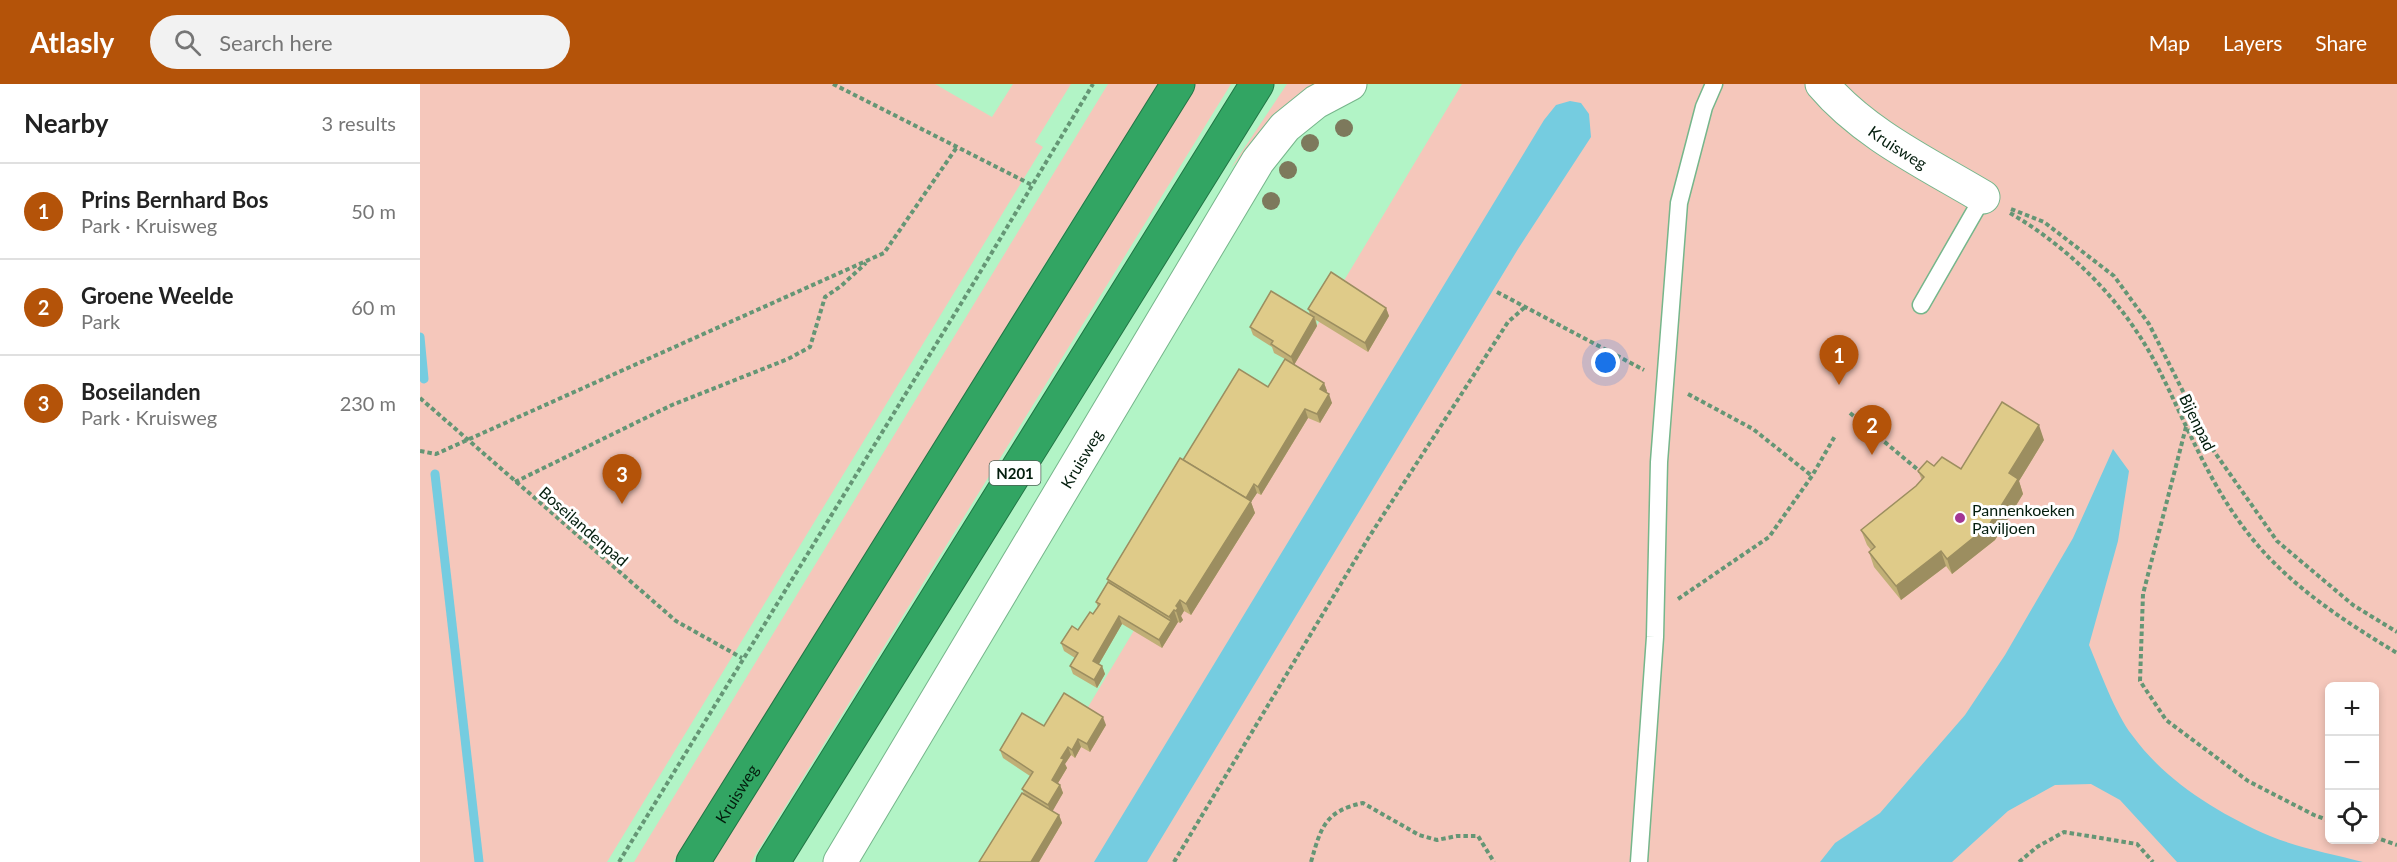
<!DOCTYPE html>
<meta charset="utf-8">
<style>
:root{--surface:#fff;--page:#f2f2f2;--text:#222;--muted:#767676;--line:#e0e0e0;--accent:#b45309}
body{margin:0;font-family:Lato,sans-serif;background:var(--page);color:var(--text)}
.controls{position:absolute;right:18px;bottom:18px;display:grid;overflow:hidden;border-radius:9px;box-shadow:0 3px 9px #0003}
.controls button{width:54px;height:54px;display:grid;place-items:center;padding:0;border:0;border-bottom:2px solid var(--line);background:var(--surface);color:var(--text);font:30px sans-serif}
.you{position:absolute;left:1186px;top:279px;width:21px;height:21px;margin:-15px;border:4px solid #fff;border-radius:50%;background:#1a73e8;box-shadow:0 0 0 9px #1a73e833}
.badge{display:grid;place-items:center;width:39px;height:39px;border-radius:50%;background:var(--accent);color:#fff;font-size:20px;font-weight:700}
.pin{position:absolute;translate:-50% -50px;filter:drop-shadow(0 2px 3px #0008)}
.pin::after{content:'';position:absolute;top:32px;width:21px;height:18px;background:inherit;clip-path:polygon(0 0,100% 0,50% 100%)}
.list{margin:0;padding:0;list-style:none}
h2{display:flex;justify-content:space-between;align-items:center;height:78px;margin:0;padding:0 24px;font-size:26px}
h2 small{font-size:20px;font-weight:400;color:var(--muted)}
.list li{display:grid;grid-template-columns:39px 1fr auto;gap:18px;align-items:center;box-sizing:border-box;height:96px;padding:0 24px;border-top:2px solid var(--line)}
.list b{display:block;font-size:22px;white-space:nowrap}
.list p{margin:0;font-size:20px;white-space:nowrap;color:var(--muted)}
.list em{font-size:20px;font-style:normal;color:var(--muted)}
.icon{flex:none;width:33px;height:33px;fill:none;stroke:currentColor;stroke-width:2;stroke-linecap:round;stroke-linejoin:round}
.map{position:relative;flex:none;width:1977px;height:778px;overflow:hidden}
header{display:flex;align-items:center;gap:36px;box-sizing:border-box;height:84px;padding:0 30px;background:var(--accent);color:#fff}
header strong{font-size:28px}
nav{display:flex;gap:33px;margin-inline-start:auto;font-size:21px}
.search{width:420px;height:54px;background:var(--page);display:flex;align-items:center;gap:15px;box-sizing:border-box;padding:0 21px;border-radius:33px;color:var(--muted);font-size:22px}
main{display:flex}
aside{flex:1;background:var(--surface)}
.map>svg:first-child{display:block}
.green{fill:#f5c7bb;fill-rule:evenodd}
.water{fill:#75cce0}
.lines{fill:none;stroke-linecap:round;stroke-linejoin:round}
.stream{stroke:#75cce0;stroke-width:9}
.lane-casing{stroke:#76b68b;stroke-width:19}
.street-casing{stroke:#76b68b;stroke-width:35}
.highway-casing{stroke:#227545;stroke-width:35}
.path{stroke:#659675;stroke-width:4;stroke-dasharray:4.5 3;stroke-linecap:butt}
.lane{stroke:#fff;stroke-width:16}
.street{stroke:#fff;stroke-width:33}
.highway{stroke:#32a563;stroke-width:33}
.tree{fill:#7d795c}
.wall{fill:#c0af76}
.shaded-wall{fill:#9c8e60}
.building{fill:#dfcb89;stroke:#9c8e60;stroke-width:1.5}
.poi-dot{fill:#a33694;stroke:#fff;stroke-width:2}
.labels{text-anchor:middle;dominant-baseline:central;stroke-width:6;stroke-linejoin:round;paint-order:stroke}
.shield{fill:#fff;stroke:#4f6156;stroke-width:1.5}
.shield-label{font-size:15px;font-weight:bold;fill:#031d0d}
.street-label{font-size:16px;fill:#031d0d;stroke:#fff}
.poi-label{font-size:16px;fill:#031d0d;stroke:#fff;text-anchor:start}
</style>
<header>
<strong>Atlasly</strong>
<div class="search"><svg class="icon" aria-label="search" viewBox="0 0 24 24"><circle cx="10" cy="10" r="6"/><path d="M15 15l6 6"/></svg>Search here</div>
<nav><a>Map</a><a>Layers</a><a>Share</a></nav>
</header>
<main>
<aside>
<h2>Nearby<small>3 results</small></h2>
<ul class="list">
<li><span class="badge">1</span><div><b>Prins Bernhard Bos</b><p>Park · Kruisweg</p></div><em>50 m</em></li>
<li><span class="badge">2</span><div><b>Groene Weelde</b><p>Park</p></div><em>60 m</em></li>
<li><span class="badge">3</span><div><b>Boseilanden</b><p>Park · Kruisweg</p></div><em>230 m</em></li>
</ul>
</aside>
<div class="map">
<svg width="1977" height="778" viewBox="0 0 1977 778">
<rect width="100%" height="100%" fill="#b2f4c6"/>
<g class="green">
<polygon points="0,0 515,0 572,33 593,0 651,0 615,58 623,63 187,778 0,778"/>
<path d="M688,0H739C573,257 419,521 253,778H214Z"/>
<polygon points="775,0 811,0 331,778 293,778"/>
<polygon points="867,0 898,0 837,55 811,84"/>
<path d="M1042,0H1977V778H575ZM1910,602H1954V756H1910Z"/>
</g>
<g class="water">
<polygon points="1150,17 1161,19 1169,30 1171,53 1098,165 727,778 674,778 1124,36 1136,21"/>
<path d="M1693,365L1709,387L1698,457L1669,561C1680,587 1695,629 1712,651C1745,697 1799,730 1850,752C1879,764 1913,770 1943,778H1757L1700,716L1671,700L1635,701L1588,727L1532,778H1400L1415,759L1460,729L1545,631L1585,571L1653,454Z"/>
</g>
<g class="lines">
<g class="stream">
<polyline points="0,253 4,295"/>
<polyline points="15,390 59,778"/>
</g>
<g class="lane-casing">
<g id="lane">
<polyline points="1501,221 1563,113"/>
<polyline points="1219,778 1235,553 1239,378 1259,119 1284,23 1294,0"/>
</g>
</g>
<g class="street-casing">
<g id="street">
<path id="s1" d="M1402,0C1444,50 1508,80 1563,113"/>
<path id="s2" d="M420,778L838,77L865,43L896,18L930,0"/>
</g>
</g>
<g class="highway-casing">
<g id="highway">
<path id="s3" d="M273,778L758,0"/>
<polyline points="353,778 837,0"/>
</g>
</g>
<g class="path">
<polyline points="413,0 612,101"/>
<polyline points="1591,125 1624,138 1694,192 1729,240 1791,363 1857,457 1933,521 1977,548"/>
<path d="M1590,129C1650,164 1703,217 1736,280C1764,334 1785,391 1821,440C1861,496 1919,534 1977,569"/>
<polyline points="1077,208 1224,286"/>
<polyline points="1268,310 1333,345 1392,392"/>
<polyline points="0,314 256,537 322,574"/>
<polyline points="1430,329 1503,390"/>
<polyline points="1766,343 1723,510 1720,597 1746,636 1828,697 1894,731 1910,737"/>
<polyline points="0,367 16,370 464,169 537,63"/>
<polyline points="95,398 252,321 368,275 390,263 405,213 421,202 446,179"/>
<polyline points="1258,515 1349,453 1392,392 1415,352"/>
<polyline points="1954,753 1977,761"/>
<polyline points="199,778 553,200 673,0"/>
<polyline points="754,778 949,453 1088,238 1105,223"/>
<path d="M891,778C901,743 905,727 943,719L999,751L1017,756L1037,752H1058L1074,778"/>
<polyline points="1599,778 1617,763 1644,748 1717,760 1733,778"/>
</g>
<use href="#lane" class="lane"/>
<use href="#street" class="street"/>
<use href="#highway" class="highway"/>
</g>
<g class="tree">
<circle cx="924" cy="44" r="9"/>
<circle cx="890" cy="59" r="9"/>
<circle cx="868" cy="86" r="9"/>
<circle cx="851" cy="117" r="9"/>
</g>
<g class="wall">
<polygon points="966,224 969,232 948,268 896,236 897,242 874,281 904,299 907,307 906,309 912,319 900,339 888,334 841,411 837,409 831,418 835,429 771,531 764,527 761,532 763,536 760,539 758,538 742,564 702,540 679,580 682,582 685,590 677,604 653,590 650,582 655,574 644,567 641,559 658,546 673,530 678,523 676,518 688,498 687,495 763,376 848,303 865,275 854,269 852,263 833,251 830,243 890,230 888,225"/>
<polygon points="1624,356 1599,397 1603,410 1575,456 1532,490 1526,482 1481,516 1454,483 1449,468 1451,466 1447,461 1441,446 1496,402 1502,396 1498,387 1514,382 1541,385"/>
<polygon points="686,641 670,668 661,663 655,674 651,671 645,680 647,684 638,699 640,701 643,709 632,727 639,731 642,739 619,778 559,778 604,710 602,705 610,692 583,674 580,666 624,642"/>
</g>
<g class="shaded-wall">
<polygon points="966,224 969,232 948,268 945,259"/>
<polygon points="894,233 897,242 874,281 871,273"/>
<polygon points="904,299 907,307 903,313 900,305"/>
<polygon points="909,310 912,319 900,339 897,330"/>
<polygon points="885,325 888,334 841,411 838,403"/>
<polygon points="1619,341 1624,356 1599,397 1603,410 1575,456 1532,490 1527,475"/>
<polygon points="834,400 837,409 831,418 835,429 771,531 766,520 824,416"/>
<polygon points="1521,467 1526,482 1481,516 1476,502"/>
<polygon points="760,516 764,527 761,532 763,536 760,539 756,527 756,522"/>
<polygon points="754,526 758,538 742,564 739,556 751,537 749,533"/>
<polygon points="699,532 702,540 676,585 673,577"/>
<polygon points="682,582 685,590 677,604 674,596"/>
<polygon points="683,633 686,641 670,668 667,660"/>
<polygon points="658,655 661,663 655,674 652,666"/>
<polygon points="648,663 651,671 645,680 647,684 635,704 632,696 641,674"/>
<polygon points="640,701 643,709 631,730 628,721"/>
<polygon points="639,731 642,739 619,778 611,778"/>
</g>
<g class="building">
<polygon points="911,188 966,224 945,259 888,225"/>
<polygon points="851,207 894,233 871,273 851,260 853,257 830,243"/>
<polygon points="865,275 904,299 900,305 909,310 897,330 885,325 838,403 834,400 826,414 763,376 819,285 848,303"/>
<polygon points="1582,318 1619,341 1589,389 1598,395 1569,441 1527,475 1521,467 1476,502 1449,468 1455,463 1441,446 1496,402 1504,393 1498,387 1507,377 1514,382 1522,373 1541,385"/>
<polygon points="760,374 831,417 766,520 760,516 756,522 758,524 756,527 754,526 749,533 687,495"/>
<polygon points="688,498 751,537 739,556 699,532 673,577 682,582 674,596 650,582 658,569 641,559 652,542 658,546 670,528 673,530 680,520 676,518"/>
<polygon points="644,609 683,633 667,660 658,655 652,666 648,663 641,674 644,675 632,696 640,701 628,721 602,705 613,688 580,666 602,629 624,642"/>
<polygon points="602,709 639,731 611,778 559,778"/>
</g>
<circle class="poi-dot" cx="1540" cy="434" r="6"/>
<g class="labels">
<rect class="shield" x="569.5" y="377" width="51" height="24" rx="4.5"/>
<g class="shield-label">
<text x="595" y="389">N201</text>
</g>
<g class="street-label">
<text stroke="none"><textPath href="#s1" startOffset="99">Kruisweg</textPath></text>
<text transform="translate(1778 338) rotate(64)">Bijenpad</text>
<text stroke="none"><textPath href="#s2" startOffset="470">Kruisweg</textPath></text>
<text transform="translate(164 442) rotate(41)">Boseilandenpad</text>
<text stroke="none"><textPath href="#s3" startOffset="81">Kruisweg</textPath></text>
</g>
<g class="poi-label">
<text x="1552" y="425">Pannenkoeken<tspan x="1552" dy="18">Paviljoen</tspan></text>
</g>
</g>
</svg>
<div class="controls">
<button>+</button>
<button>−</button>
<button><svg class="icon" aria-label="locate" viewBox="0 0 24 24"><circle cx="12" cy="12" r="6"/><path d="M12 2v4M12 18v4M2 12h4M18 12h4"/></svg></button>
</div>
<div class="you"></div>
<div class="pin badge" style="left:1419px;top:301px">1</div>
<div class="pin badge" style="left:1452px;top:371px">2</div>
<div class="pin badge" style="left:202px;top:420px">3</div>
</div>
</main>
